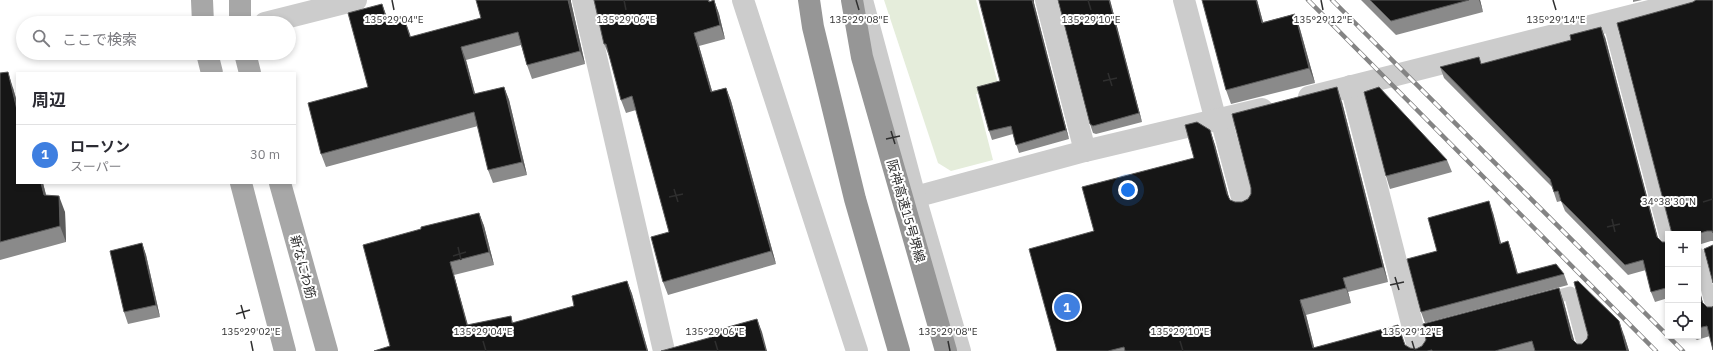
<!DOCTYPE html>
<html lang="ja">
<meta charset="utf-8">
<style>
:root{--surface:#fff;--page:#f2f2f3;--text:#2b2b33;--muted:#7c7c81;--line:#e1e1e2;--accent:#2563eb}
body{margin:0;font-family:"IBM Plex Sans","Noto Sans JP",sans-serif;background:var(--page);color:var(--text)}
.controls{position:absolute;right:12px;bottom:12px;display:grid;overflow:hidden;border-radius:0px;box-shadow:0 2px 6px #0003}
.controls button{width:36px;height:36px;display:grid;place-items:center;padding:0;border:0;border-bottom:1px solid var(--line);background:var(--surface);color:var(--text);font:20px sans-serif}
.you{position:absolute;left:1128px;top:190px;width:14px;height:14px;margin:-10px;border:3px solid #fff;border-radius:50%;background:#1a73e8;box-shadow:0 0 0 6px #1a73e833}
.badge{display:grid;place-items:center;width:26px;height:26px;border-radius:50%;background:var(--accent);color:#fff;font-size:13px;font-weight:700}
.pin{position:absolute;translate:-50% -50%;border:2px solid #fff;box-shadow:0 1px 4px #0006}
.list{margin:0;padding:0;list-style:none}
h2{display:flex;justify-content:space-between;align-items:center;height:52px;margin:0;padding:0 16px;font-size:17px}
h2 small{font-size:13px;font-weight:400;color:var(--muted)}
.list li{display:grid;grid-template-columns:26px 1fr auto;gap:12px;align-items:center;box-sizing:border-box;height:60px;padding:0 16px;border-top:1px solid var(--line)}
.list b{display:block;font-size:15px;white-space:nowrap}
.list p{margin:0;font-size:13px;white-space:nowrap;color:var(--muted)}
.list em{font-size:13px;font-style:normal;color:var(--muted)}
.icon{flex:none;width:22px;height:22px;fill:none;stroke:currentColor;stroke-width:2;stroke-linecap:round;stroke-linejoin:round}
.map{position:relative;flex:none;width:1713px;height:351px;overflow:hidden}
.search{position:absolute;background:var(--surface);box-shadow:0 2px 6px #0003;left:16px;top:16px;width:280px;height:44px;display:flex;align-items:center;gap:10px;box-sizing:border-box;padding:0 14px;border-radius:22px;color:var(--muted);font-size:15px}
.panel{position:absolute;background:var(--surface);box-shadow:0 2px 6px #0003;left:16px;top:72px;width:280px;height:112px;border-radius:0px}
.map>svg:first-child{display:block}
.green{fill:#e5eddb}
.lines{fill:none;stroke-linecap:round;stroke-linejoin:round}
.service{stroke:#ccc;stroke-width:13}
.minor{stroke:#ccc;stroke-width:22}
.tertiary{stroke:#ccc;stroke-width:22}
.primary{stroke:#a7a7a7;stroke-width:22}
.motorway{stroke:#969696;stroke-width:22}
.rail-casing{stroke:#848484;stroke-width:4.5}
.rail{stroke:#fff;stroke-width:3;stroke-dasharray:9;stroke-linecap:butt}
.wall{fill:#8a8a8a}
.shaded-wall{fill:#5c5c5c}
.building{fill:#161616;stroke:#5c5c5c}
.ticks{fill:none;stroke:#2f2f2f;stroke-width:1.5}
.labels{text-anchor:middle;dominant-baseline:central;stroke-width:4;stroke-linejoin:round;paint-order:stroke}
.street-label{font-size:13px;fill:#2f2f2f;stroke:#fff}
.ticks-label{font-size:10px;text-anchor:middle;fill:#2f2f2f;stroke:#fff;stroke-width:4;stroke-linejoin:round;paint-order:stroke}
</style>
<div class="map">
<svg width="1713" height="351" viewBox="0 0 1713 351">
<rect width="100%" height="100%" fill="#fff"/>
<polygon class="green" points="884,0 976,0 999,88 976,94 993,160 951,171 938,163"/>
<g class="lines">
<g class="service">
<polyline points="1609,21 1668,245"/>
<polyline points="1698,254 1713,310"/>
<polyline points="1544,300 1570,293 1585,351"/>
</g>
<g class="minor">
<polyline points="583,0 664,351"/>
<polyline points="1046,0 1085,151"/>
<polyline points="1184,0 1216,121"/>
<polyline points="1351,86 1419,351"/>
<polyline points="1309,97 1693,0"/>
<polyline points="1221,119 1244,205"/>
<polyline points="915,197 1085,151 1262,109"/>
</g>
<g class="tertiary">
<polyline points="743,0 857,351"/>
<polyline points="862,0 915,197 960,351"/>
<polyline points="265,23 356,0"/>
</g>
<g class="primary">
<polyline points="202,0 203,23"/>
<polyline points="240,0 240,23"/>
<polyline points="207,53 212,73"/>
<polyline points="245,53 250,73"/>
<polyline points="241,183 285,351"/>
<polyline points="280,183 327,351"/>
</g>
<g class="motorway">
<polyline points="809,0 813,27 855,199 899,351"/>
<polyline points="852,0 862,57 946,351"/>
</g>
<g class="rail-casing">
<g id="rail">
<polyline points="1308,0 1656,351"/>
<polyline points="1332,0 1683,351"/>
</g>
</g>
<use href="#rail" class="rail"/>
</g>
<g class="wall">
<polygon points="594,0 709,0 710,1 714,0 719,14 725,39 699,46 712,91 726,88 731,101 776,264 668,295 663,282 669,232 636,110 626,113 621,100 610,58 604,44"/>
<polygon points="1034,0 1034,3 1069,139 1019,153 1013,134 992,140 989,131 1000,81"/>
<polygon points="1110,0 1142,122 1096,134 1093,133 1090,124"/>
<polygon points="1257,0 1263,22 1295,14 1300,29 1315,83 1231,104 1226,90"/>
<polygon points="1361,0 1480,0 1483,12 1396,35"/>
<polygon points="1633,0 1642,0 1633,2"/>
<polygon points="1713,0 1713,241 1711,241 1698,245 1698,234 1672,234 1693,2"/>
<polygon points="571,2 585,64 532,79 527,65 521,45 466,60 475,94 504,87 509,100 527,175 493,183 488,170 478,126 326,167 321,154 368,87 382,4 389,25 411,37"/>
<polygon points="1605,37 1658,238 1662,242 1667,242 1668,241 1668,298 1655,302 1651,292 1646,270 1628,275 1565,211 1561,201 1557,202 1552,187 1444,78 1440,67 1482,64"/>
<polygon points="0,73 13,88 17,102 17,183 43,183 46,195 65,212 66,242 0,260"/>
<polygon points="1342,102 1388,282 1348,292 1351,303 1306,315 1314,347 1405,345 1410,348 1416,349 1559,288 1564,303 1574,341 1577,344 1582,344 1624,335 1629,351 1057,351 1094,231 1194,158 1210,130 1215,145 1229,198 1230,200 1235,202 1242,202 1248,199"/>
<polygon points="1447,160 1452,172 1390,189 1386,176"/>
<polygon points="479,213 484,226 494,265 454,275 468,325 511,316 513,323 574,306 627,281 632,294 648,351 374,351 390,346"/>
<polygon points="1493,213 1501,243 1508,241 1512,253 1518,274 1564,274 1568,285 1425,323 1421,312 1437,251"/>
<polygon points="142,243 146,255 160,317 128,324 124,312"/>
<polygon points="1698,283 1703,304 1710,336 1697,340 1691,336 1698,336"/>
</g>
<g class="shaded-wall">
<polygon points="568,0 571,0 571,2 585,64 580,51"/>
<polygon points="714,0 719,14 725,39 720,25"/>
<polygon points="1032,0 1034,0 1034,3 1069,139 1066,130"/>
<polygon points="1109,0 1110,0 1142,122 1139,113"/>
<polygon points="1256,0 1257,0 1267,37 1262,23"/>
<polygon points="1479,0 1480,0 1483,12"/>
<polygon points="382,4 387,17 393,39 388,25"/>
<polygon points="1295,14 1300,29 1315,83 1309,68"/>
<polygon points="405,21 410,34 414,50 410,37"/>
<polygon points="1601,27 1605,37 1660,247 1657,237"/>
<polygon points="694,33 699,46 716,105 711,92"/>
<polygon points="461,47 466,60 479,108 474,94"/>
<polygon points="8,72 13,88 17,102 17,110"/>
<polygon points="504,87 509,100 527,175 522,162"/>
<polygon points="1337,87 1342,102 1388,282 1383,267"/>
<polygon points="726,88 731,101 776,264 771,251"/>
<polygon points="1210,130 1215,145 1232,209 1227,194"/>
<polygon points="41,183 43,183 50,211 44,195"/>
<polygon points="59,196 65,212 66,242 60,226"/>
<polygon points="1489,201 1493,213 1504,255 1500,244"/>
<polygon points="479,213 484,226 494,265 489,252"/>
<polygon points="1508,241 1512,253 1521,286 1517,274"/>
<polygon points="142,243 146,255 160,317 156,305"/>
<polygon points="450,262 454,275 471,338 467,325"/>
<polygon points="1343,278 1348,292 1351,303 1346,288"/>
<polygon points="627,281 632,294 648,351 647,351"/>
<polygon points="1698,283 1705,312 1702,302 1698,287"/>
<polygon points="1559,288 1564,303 1577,351 1572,339"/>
<polygon points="1300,300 1306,315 1315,351 1314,351"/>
<polygon points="757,319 762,332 767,351 766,351"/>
<polygon points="1619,321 1624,335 1629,351 1627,351"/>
</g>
<g class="building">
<polygon points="476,0 568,0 580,51 527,65 518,32 461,47 474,94 504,87 522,162 488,170 474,112 321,154 308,103 368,87 348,13 382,4 388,25 405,21 410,37 481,18"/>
<polygon points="594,0 708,0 709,2 714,0 720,25 694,33 711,92 726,88 771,251 663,282 651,237 669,232 632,96 621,100 606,44 604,44"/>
<polygon points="979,0 1032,0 1066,130 1016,145 1011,126 989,131 977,87 1000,81"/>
<polygon points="1058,0 1109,0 1139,113 1093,126 1090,124"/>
<polygon points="1202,0 1256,0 1262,23 1295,14 1309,68 1226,90"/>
<polygon points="1370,0 1469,0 1391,21"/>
<polygon points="1696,0 1713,0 1713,233 1712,231 1707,231 1697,234 1672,234 1617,23 1693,2"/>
<polygon points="1601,27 1657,237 1662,242 1667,242 1668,241 1668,294 1666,288 1651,292 1643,260 1625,265 1561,201 1558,191 1554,192 1550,179 1440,67 1479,57 1481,64 1571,40 1570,35"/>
<polygon points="8,72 17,110 17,183 41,183 44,195 59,196 60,226 0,242 0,73"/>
<polygon points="1337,87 1383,267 1343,278 1346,288 1300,300 1313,348 1398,325 1405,345 1410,348 1416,349 1422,346 1426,340 1423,324 1559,288 1572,339 1577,344 1582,344 1587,339 1588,335 1574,282 1578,281 1619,321 1627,351 1535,351 1532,341 1495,351 1432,351 1432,350 1427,351 1125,351 1124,347 1108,351 1057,351 1029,249 1094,231 1082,187 1194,158 1185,125 1197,122 1210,130 1227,194 1230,200 1235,202 1242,202 1248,199 1251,194 1251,188 1232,114"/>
<polygon points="1379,87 1447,160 1386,176 1364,92"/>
<polygon points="1489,201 1500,244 1508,241 1517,274 1556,264 1564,274 1421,312 1407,259 1437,251 1428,218"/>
<polygon points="479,213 489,252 450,262 467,325 511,316 512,323 574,306 572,296 627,281 647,351 374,351 390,346 363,245 421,229 421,227"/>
<polygon points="142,243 156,305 124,312 110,251"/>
<polygon points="1713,245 1713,283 1704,249"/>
<polygon points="1698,287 1702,302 1707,307 1712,307 1713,306 1713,350 1707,326 1698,328"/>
<polygon points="757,319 766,351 661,351 712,337 710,332"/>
</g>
<path class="ticks" d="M392,0L394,10M624,0L626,10M856,0L859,10M1088,0L1091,10M1321,0L1323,10M1553,0L1556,10M1108,73L1112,86M1103,81L1117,78M891,131L895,144M886,139L900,136M674,189L678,202M669,197L683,194M1703,202L1713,199M1612,219L1615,232M1607,227L1620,224M458,247L461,260M453,256L466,252M1395,277L1399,290M1390,285L1404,282M241,305L245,319M236,314L250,310M251,341L253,351M483,341L486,351M715,341L718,351M948,341L950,351M1180,341L1183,351M1412,341L1415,351"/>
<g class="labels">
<g class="street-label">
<text transform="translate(906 211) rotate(74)">阪神高速15号堺線</text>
<text transform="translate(303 267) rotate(75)">新なにわ筋</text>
</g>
</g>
<g class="ticks-label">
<text x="394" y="23">135°29'04"E</text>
<text x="626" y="23">135°29'06"E</text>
<text x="859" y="23">135°29'08"E</text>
<text x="1091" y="23">135°29'10"E</text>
<text x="1323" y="23">135°29'12"E</text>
<text x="1556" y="23">135°29'14"E</text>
<text x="1669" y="205">34°38'30"N</text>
<text x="251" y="335">135°29'02"E</text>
<text x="483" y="335">135°29'04"E</text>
<text x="715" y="335">135°29'06"E</text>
<text x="948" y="335">135°29'08"E</text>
<text x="1180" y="335">135°29'10"E</text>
<text x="1412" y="335">135°29'12"E</text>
</g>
</svg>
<div class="controls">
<button>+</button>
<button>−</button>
<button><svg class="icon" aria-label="locate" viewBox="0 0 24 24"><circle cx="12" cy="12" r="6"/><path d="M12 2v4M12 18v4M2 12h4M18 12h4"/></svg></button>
</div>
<div class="you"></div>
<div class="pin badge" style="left:1067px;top:307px;background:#3f7fe0">1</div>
<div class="search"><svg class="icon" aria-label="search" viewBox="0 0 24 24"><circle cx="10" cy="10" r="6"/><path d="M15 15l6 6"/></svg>ここで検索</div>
<section class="panel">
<h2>周辺<small></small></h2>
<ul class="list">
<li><span class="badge" style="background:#3f7fe0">1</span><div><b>ローソン</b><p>スーパー</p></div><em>30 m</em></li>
</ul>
</section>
</div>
